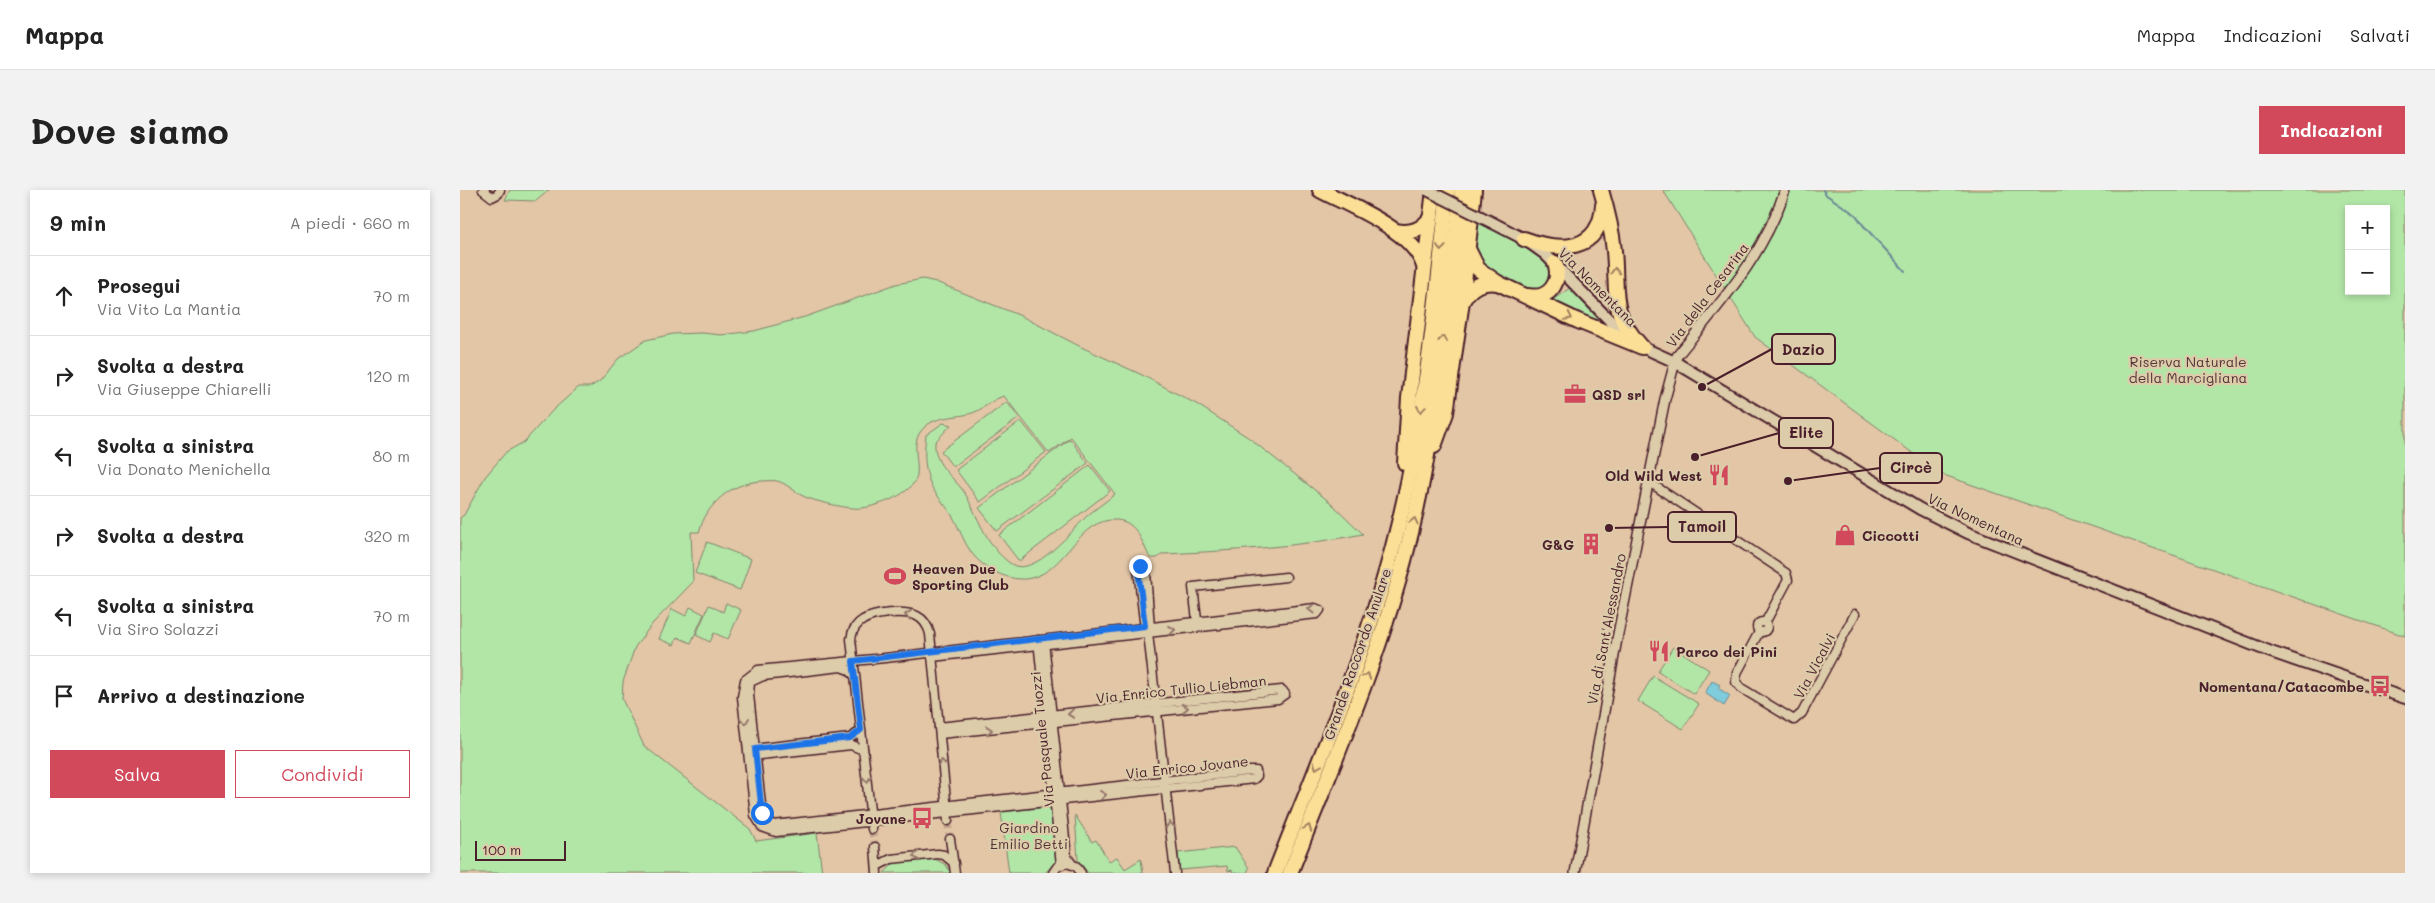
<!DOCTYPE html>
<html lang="it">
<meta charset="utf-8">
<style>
:root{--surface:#fff;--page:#f2f2f2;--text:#222;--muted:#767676;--line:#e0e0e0;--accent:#d1495b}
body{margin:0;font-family:Mali,sans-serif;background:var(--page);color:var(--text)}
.controls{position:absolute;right:15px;top:15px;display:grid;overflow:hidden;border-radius:0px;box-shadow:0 2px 8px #0003}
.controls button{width:45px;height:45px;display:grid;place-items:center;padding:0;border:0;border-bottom:1px solid var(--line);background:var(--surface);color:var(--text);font:25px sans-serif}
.scale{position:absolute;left:15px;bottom:12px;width:91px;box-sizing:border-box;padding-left:5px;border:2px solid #4a1f2b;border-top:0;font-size:14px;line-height:18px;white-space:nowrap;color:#4a1f2b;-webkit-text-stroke:4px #dca;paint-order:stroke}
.stop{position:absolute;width:15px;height:15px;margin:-11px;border:4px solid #1a73e8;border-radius:50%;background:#fff}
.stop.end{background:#1a73e8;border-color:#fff;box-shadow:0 1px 5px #0008}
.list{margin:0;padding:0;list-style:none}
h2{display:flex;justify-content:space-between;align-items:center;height:65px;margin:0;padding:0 20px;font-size:21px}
h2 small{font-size:16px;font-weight:400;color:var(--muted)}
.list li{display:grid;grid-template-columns:32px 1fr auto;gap:15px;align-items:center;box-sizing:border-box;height:80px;padding:0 20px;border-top:1px solid var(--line)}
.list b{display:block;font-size:19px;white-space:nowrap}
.list p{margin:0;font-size:16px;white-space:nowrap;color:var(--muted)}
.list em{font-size:16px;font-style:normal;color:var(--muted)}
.actions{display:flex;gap:10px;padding:15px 20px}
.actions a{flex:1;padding:11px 0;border:1px solid var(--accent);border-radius:0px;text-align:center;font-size:18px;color:var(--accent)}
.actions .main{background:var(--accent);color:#fff}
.icon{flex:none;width:28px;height:28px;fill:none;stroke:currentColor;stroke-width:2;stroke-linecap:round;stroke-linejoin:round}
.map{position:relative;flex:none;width:1945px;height:683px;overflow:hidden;border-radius:0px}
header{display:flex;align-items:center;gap:30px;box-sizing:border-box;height:70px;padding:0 25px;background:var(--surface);border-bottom:1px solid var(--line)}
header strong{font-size:24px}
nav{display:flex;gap:28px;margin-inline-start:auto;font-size:18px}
.intro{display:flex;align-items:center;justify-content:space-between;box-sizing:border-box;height:120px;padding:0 30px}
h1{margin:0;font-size:35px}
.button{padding:12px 22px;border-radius:0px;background:var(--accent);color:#fff;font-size:18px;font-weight:700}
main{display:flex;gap:30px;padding:0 30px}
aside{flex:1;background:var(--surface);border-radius:0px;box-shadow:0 2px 8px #0003}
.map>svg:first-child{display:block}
.green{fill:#b2e6a7;stroke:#7e8269;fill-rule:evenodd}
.water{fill:#7eccdc;stroke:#698795}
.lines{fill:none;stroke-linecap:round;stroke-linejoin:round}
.stream{stroke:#698795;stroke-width:2}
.minor-tunnel{stroke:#c4a58d;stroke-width:8;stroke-dasharray:8 4;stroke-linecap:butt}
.minor-casing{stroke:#4a1f2b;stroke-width:11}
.tertiary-casing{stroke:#4a1f2b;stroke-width:12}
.secondary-casing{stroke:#4a1f2b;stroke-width:14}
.motorway-casing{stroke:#4a1f2b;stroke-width:18}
.minor{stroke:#dca;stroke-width:8}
.tertiary{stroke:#dca;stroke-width:9}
.secondary{stroke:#dca;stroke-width:10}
.motorway{stroke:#fbdf96;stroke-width:14}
.secondary-bridge-casing{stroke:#4a1f2b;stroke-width:14;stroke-linecap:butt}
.secondary-bridge{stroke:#dca;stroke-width:10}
.oneway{stroke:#a27f60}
.oneway2{stroke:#94766a}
.route{stroke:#1a73e8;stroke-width:6}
.labels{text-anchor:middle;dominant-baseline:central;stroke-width:4.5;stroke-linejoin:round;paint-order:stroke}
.street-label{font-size:14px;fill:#4a1f2b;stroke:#dca}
.park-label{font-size:14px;fill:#543337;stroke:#dca}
.poi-label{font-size:14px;font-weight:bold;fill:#4a1f2b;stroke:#dca;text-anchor:start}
.leader{fill:none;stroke:#4a1f2b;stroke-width:2}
.callout-dot{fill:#4a1f2b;stroke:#dca;stroke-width:2}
.callout{fill:#dca;stroke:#4a1f2b;stroke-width:2}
.callout-label{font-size:15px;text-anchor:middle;font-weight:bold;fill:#4a1f2b}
</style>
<header>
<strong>Mappa</strong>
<nav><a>Mappa</a><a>Indicazioni</a><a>Salvati</a></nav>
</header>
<div class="intro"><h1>Dove siamo</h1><a class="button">Indicazioni</a></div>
<main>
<aside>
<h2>9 min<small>A piedi · 660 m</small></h2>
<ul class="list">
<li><svg class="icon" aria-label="ahead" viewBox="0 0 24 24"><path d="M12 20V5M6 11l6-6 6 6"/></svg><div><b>Prosegui</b><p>Via Vito La Mantia</p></div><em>70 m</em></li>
<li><svg class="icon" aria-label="right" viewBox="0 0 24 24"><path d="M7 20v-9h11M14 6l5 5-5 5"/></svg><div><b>Svolta a destra</b><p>Via Giuseppe Chiarelli</p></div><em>120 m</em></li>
<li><svg class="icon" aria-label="left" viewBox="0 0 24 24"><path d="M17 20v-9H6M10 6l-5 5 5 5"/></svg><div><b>Svolta a sinistra</b><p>Via Donato Menichella</p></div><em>80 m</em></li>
<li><svg class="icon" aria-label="right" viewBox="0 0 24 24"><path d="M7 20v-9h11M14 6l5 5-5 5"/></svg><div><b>Svolta a destra</b></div><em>320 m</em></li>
<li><svg class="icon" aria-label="left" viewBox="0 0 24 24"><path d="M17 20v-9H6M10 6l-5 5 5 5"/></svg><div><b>Svolta a sinistra</b><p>Via Siro Solazzi</p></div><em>70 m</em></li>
<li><svg class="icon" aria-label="arrive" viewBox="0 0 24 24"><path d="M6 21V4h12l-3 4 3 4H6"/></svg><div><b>Arrivo a destinazione</b></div></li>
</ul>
<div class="actions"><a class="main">Salva</a><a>Condividi</a></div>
</aside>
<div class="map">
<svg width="1945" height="683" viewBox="0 0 1945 683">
<rect width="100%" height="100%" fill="#e2c6a6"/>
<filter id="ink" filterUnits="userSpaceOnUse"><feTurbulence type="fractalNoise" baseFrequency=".02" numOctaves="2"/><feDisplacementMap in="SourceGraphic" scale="10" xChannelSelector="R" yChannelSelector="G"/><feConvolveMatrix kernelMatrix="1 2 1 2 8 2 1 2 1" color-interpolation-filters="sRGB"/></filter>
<g filter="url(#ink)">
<g class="green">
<path d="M50,0H89L76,11L45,10Z"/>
<path d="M1203,0H1945V446L1481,284L1295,147ZM1889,19H1926V101H1889Z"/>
<path d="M1017,29C1043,43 1070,58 1092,79L1091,95L1073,102L1062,99L1030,83L1014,63Z"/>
<path d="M463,89L476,92L561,126L621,157L680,184L738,215L789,248L871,313L903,344C837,357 770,361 703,364L697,368H690C682,353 678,332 657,330C618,327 607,380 571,388C551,393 523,379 511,362C503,351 499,337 492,325C485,314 473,303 469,290C464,276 464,259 466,245L483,233L491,235L475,252C473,277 497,288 507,307C519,330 528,358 551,374C574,389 613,339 627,326C636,318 646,312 655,304L611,247L589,263L544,206C533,209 527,216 517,221C499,230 472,222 459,244C452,255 459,273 457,285C454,304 418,316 402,318C391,320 353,311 343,306C335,302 326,293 317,291C312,290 306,291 301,291C271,293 247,313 239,342H231L233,392L192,434L175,457L163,492L162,509L184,556L290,639L296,651L357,643L362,683H0V328L4,325L25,287L46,262L64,252L94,219L119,197H130L140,191L158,169L186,150L213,144L242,143L261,145L294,141L348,126L436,94Z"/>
<path d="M1110,98L1145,137L1088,113Z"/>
<path d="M547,212L559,228L493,277L481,261Z"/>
<path d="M561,231L586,262L520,312L496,280Z"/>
<path d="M610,249L628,273L537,341L519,318Z"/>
<path d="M630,275L650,301L559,371L539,345Z"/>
<path d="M247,352L291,369L280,400L235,383Z"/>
<path d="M266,413L281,420L268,449L254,443L250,452L236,445L249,415L263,422Z"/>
<path d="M230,417L244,424L231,453L217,447L214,455L199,449L212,419L226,426Z"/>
<path d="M1213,457L1249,480L1234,504L1198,481Z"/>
<path d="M1193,486L1239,514L1223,539L1178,511Z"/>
<path d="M590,617L596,671L585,683H549L541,622Z"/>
<path d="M615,625L632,652L636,650L649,671L657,667L665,679L681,669L683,683H628L618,670Z"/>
<path d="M775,657L789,678L787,683H773L772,680L768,681L767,676L720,680L718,663Z"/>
<path d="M475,669L486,675L491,683H424L434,673Z"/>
</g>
<path class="water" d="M1252,491L1260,495L1258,498L1270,506L1264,516L1245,503Z"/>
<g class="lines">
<path class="stream" d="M1363,0L1365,4L1396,25L1403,35L1445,81"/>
<g class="minor-tunnel">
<path d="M488,631L490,649"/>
<path d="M412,639L415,657"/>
</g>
<g class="minor-casing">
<g id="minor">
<path d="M23,0L32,7L38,4L40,0"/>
<path d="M1189,292L1326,383L1328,390L1305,433"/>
<path d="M737,430L733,397L826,387"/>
<circle cx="1302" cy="437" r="5"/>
<path d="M690,438L686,382L682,375L678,379L684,431L688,443L715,683"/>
<path d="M1299,442L1277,483L1276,492L1281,498L1334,530L1342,523L1395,424"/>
<path d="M578,450L601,675"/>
<path d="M584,452L607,667L612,674"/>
<path d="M395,486L389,480L381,477L303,486L290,492L289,505L302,623L303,628L313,635L360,630L790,581H796L797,586L794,589L316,642L302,637L295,625L282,507L285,490L298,480L425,468L855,418L860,420L857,424L472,467"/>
<path d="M479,537L812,501L822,500L825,504L818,509L480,544"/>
<path d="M292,559L390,548L401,541"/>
<path d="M291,566L391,555L403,560"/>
<path d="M412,639L391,449C392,441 396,434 403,430C414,423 445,420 457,426C465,430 468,436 470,444L488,631"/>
<path d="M490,649L495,683"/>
<path d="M415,657L417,683"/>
<path d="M417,676L431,669L478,664L484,665L494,673"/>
<path d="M593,683L597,677L606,673L616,676L621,683"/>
</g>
</g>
<g class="tertiary-casing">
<path id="tertiary" d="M1115,683L1157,449L1205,209L1215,172L1217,166C1260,113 1304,66 1325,0"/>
</g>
<g class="secondary-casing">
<path id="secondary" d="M1033,33L1064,49L1085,64L1160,141L1182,157L1215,172L1460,319L1508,343L1811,462L1945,508"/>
</g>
<g class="motorway-casing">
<g id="motorway">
<path d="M860,0C892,17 953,40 964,76"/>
<path d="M1141,0C1147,20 1152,40 1154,61C1158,102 1149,121 1180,155"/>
<path d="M936,41C951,44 962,40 971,27"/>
<path d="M1064,49C1099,62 1140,63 1143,15"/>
<path d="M1008,59L1018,79L1038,93L1118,131L1182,157"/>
<path d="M1069,106C1089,110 1102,92 1095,73"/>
<path d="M1003,110C1011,96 1022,91 1038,93"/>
<path d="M974,256L986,223L1002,111L1014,0"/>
<path d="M945,273L949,208L974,0"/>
<path d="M815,683C859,570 908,459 937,341C965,229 976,114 988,0"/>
<path d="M830,683C872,576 920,468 948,355C977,239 988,119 1002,0"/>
</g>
</g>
<use href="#minor" class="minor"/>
<use href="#tertiary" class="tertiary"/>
<use href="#secondary" class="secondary"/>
<use href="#motorway" class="motorway"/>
<g class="secondary-bridge-casing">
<path id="secondary-bridge" d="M967,0L1033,33"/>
</g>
<use href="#secondary-bridge" class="secondary-bridge"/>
</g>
<defs><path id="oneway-chevron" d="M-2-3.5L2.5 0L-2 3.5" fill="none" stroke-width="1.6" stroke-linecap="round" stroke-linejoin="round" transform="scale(1.25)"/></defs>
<g class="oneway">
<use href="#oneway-chevron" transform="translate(981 58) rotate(97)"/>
<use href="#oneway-chevron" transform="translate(1155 81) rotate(-92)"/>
<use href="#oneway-chevron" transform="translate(1109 127) rotate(27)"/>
<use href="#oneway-chevron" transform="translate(983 149) rotate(-83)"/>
<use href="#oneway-chevron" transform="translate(961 219) rotate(98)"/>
<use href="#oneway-chevron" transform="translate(954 331) rotate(-77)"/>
<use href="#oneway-chevron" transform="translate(907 486) rotate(-69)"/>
<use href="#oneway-chevron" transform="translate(857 576) rotate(111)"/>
<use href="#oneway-chevron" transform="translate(848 638) rotate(-69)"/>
</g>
<g class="oneway2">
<use href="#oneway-chevron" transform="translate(851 419) rotate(179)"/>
<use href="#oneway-chevron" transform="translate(448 425) rotate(-174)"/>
<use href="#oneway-chevron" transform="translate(712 440) rotate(-6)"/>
<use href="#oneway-chevron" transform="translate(725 518) rotate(-5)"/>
<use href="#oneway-chevron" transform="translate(611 524) rotate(174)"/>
<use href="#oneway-chevron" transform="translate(285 531) rotate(83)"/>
<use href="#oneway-chevron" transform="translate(529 540) rotate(-5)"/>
<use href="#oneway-chevron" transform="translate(482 573) rotate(-95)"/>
<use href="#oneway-chevron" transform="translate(407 589) rotate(83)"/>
<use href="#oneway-chevron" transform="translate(643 605) rotate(-6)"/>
<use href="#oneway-chevron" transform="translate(710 635) rotate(-96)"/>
<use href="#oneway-chevron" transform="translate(456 666) rotate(174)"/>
</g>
</g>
<g class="lines" filter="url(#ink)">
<path class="route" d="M302,623L295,559L390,548L401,540L393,471L685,436L678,379L680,376"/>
</g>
<defs>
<g id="office-bare" transform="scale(1.725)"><path d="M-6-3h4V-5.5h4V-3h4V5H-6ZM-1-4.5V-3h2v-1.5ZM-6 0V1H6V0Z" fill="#d1495b" stroke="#dca" stroke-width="2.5" paint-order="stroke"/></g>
<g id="restaurant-bare" transform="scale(1.725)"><path d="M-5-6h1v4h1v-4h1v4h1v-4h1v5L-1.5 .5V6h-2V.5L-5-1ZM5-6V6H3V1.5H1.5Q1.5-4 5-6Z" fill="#d1495b" stroke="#dca" stroke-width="2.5" paint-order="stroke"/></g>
<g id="shop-bare" transform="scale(1.725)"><path d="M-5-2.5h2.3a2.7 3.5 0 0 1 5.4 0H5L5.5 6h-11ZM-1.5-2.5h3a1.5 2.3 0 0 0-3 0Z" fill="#d1495b" stroke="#dca" stroke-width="2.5" paint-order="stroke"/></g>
<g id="building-bare" transform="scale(1.725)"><path d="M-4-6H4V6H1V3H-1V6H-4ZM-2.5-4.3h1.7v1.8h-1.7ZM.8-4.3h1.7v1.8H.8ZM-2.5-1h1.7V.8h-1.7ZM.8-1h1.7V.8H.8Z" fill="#d1495b" stroke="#dca" stroke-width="2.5" paint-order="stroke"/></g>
<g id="stadium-bare" transform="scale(1.725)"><path d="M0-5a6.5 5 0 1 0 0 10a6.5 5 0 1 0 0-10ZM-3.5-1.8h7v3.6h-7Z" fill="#d1495b" stroke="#dca" stroke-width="2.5" paint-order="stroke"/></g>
<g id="bus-bare" transform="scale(1.725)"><path d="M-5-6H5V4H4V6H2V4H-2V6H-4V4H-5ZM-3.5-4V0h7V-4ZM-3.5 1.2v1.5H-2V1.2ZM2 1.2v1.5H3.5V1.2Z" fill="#d1495b" stroke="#dca" stroke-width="2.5" paint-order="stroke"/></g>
</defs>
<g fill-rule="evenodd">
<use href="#office-bare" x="1115" y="204"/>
<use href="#restaurant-bare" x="1259" y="285"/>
<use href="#shop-bare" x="1385" y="345"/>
<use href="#building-bare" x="1131" y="354"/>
<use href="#stadium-bare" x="435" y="386"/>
<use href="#restaurant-bare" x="1199" y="461"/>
<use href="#bus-bare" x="1920" y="496"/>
<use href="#bus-bare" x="462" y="628"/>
</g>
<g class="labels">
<g class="street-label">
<text transform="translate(1138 97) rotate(45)">Via Nomentana</text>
<text transform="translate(1247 105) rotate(-53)">Via della Cesarina</text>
<text transform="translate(1516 329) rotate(25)">Via Nomentana</text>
<text transform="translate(1146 439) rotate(-79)">Via di Sant'Alessandro</text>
<text transform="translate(897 464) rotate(-71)">Grande Raccordo Anulare</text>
<text transform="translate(1354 476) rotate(-62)">Via Vicalvi</text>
<text transform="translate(721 499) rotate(-6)">Via Enrico Tullio Liebman</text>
<text transform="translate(582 549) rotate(-96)">Via Pasquale Tuozzi</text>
<text transform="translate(727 577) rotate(-6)">Via Enrico Jovane</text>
</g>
<g class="park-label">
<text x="1728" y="171">Riserva Naturale<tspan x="1728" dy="16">della Marcigliana</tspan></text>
<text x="569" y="637">Giardino<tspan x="569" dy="16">Emilio Betti</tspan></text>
</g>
<g class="poi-label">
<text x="1132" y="204">QSD srl</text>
<text x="1242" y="285" text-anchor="end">Old Wild West</text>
<text x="1402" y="345">Ciccotti</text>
<text x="1114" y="354" text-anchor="end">G&amp;G</text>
<text x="452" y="378">Heaven Due<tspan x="452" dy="16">Sporting Club</tspan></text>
<text x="1216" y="461">Parco dei Pini</text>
<text x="1904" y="496" text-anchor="end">Nomentana/Catacombe</text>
<text x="446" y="628" text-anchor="end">Jovane</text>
</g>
</g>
<path class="leader" d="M1242 197L1312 159M1235 267L1319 243M1328 291L1420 278M1149 338L1208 337"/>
<g class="callout-dot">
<circle cx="1242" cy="197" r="5"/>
<circle cx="1235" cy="267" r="5"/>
<circle cx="1328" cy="291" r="5"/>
<circle cx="1149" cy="338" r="5"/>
</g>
<g class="callout">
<rect x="1312" y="144" width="63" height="30" rx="5"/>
<rect x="1319" y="228" width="54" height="30" rx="5"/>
<rect x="1420" y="263" width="62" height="30" rx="5"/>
<rect x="1208" y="322" width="68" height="30" rx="5"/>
</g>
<g class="callout-label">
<text x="1343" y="165">Dazio</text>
<text x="1346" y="248">Elite</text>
<text x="1451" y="283">Circè</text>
<text x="1242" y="342">Tamoil</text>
</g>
</svg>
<div class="controls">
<button>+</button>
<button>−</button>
</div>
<div class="scale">100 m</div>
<div class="stop" style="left:302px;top:623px"></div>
<div class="stop end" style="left:680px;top:376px"></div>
</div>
</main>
